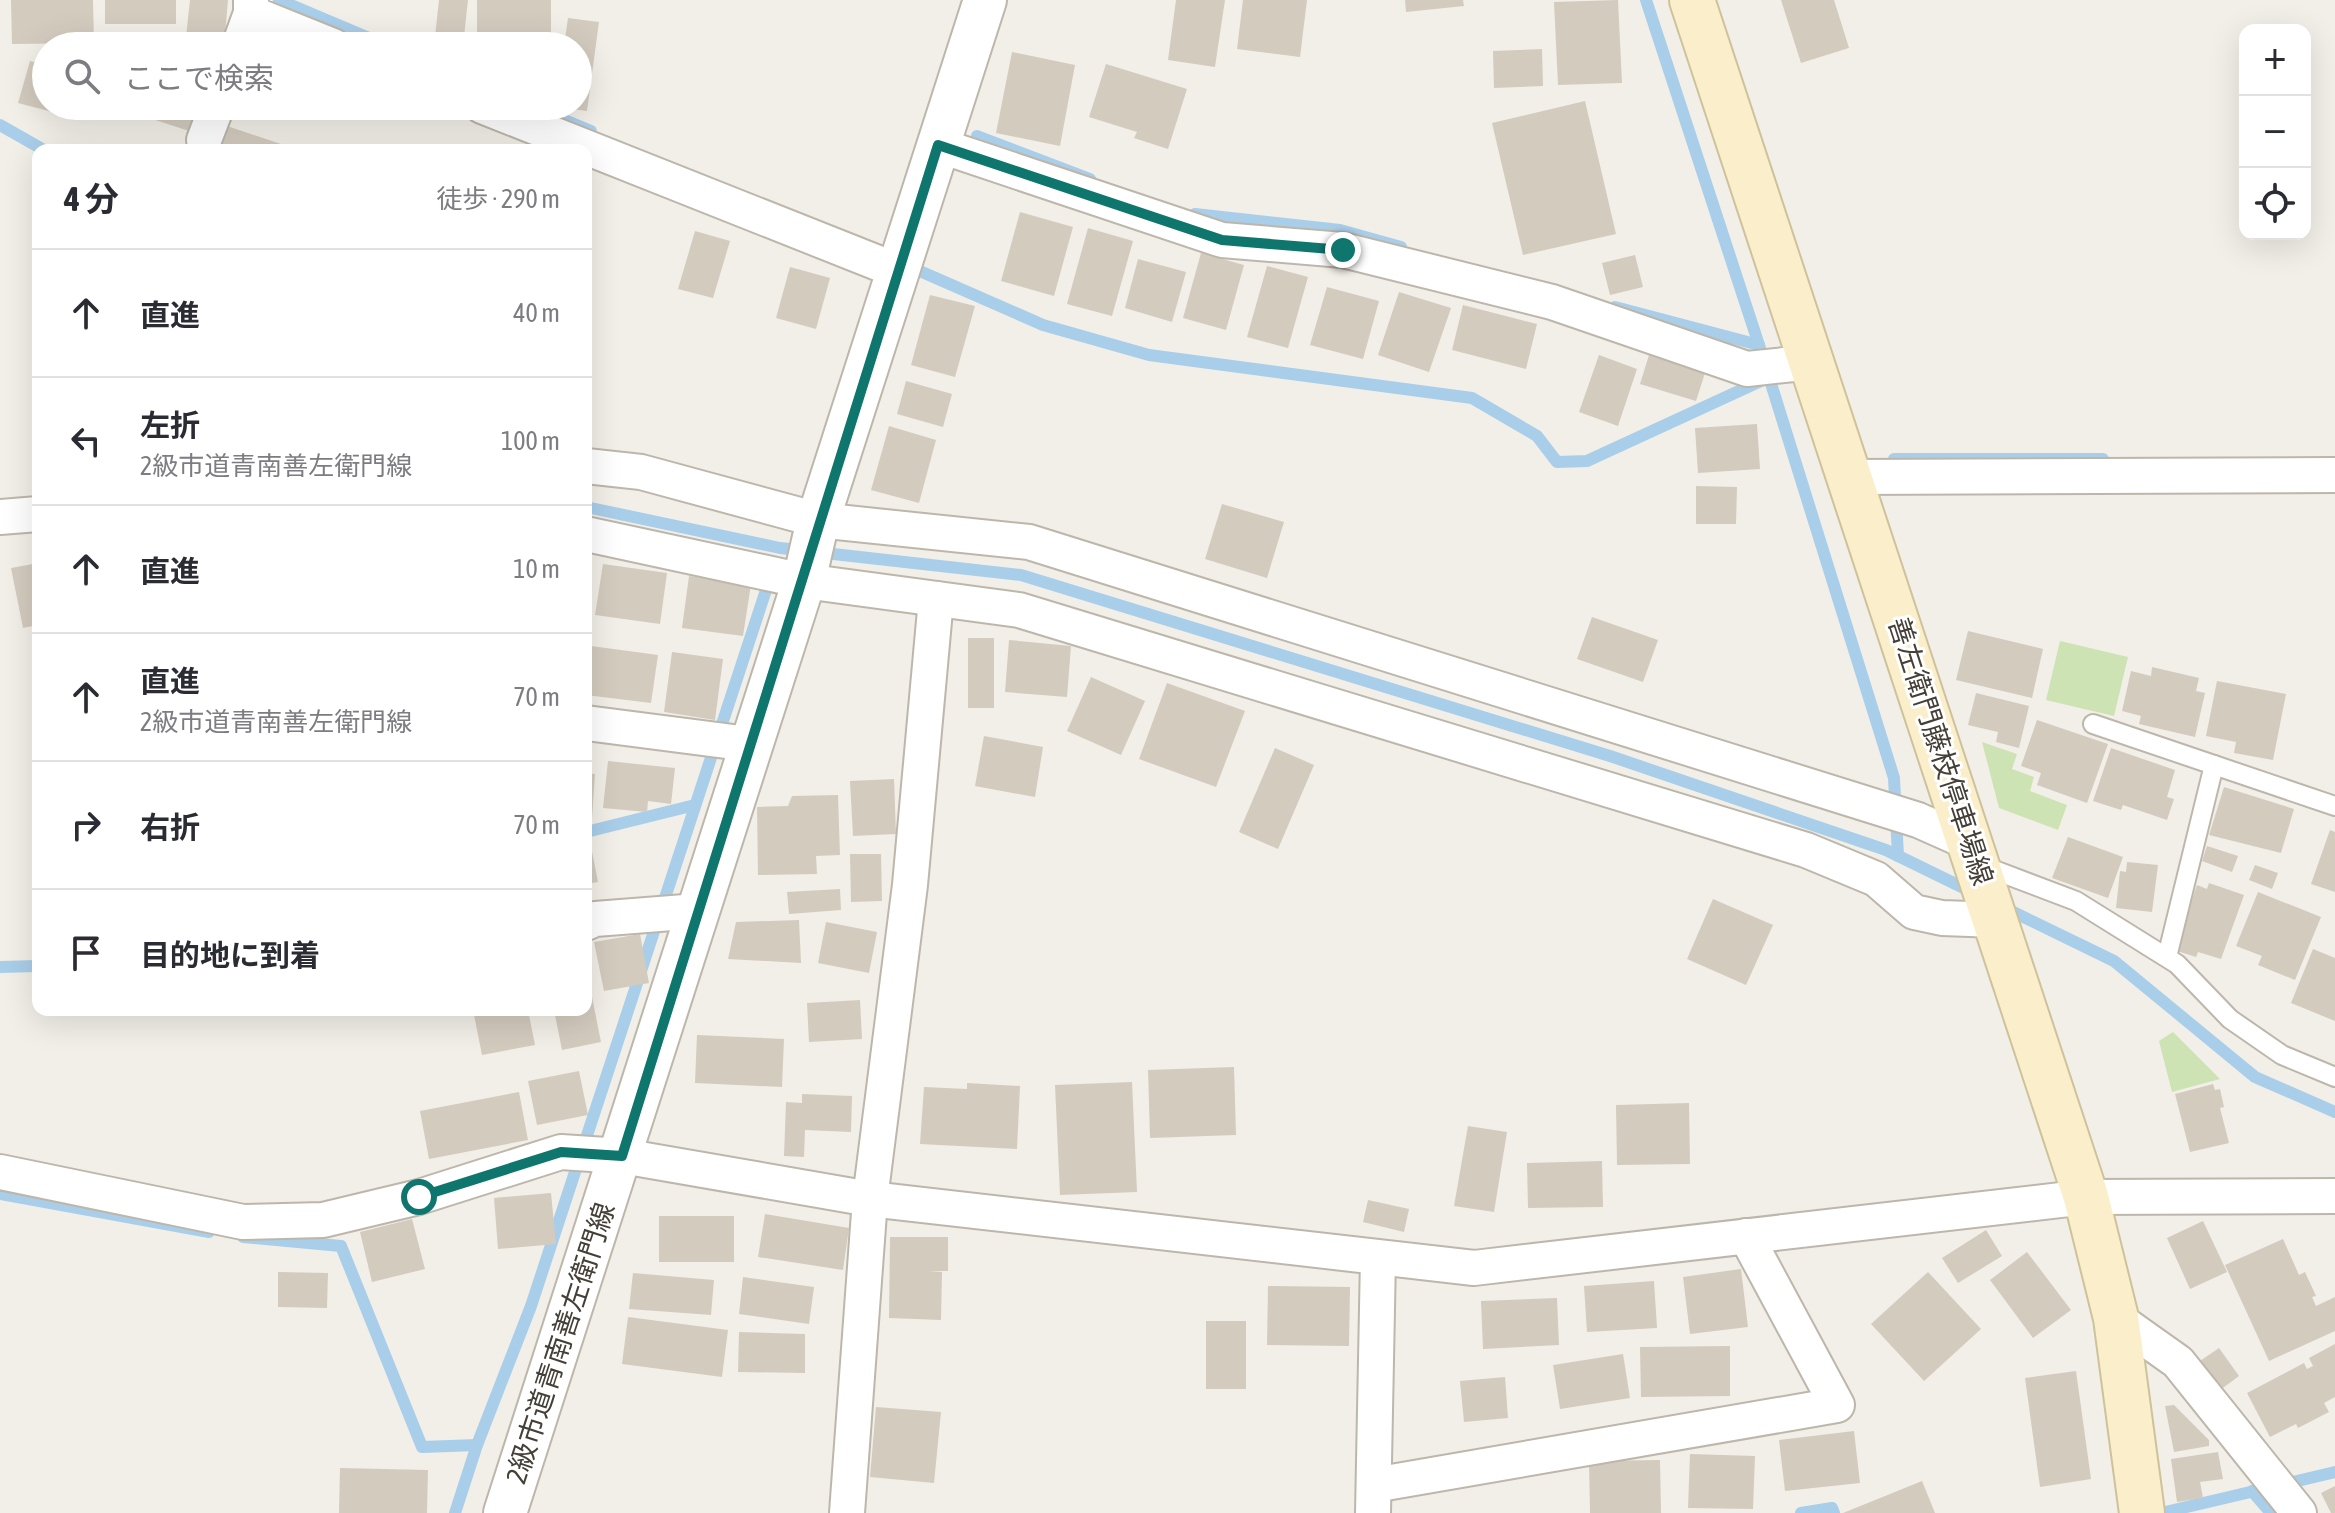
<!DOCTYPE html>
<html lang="ja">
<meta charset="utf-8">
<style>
:root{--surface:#fff;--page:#f7f7f7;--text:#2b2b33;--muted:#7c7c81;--line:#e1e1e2}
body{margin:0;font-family:"Asap Condensed","Noto Sans JP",sans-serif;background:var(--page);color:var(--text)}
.controls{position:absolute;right:24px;top:24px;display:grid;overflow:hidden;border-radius:16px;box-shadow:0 8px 32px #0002}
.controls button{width:72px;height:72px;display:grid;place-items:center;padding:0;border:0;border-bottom:2px solid var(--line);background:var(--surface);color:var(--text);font:40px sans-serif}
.stop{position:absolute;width:24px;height:24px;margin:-18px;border:6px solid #0f766e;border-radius:50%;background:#fff}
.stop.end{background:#0f766e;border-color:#fff;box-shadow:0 2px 8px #0008}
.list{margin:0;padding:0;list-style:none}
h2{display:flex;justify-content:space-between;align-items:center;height:104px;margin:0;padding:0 32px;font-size:34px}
h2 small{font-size:26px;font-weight:400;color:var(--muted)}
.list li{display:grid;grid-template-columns:52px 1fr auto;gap:24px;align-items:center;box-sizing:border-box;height:128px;padding:0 32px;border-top:2px solid var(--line)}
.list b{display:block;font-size:30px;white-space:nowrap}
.list p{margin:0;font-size:26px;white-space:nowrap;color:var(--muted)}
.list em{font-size:26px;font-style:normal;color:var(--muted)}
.icon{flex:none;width:44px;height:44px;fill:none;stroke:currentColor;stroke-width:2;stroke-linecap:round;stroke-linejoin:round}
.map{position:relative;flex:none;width:2335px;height:1513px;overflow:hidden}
.search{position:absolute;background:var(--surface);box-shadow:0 8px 32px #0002;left:32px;top:32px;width:560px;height:88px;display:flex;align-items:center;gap:20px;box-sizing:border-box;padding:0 28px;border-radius:44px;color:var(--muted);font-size:30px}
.panel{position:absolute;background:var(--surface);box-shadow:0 8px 32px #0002;left:32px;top:144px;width:560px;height:872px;border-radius:16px}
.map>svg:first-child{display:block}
.green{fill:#cde3b4}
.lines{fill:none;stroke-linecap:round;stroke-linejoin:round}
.stream{stroke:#a9ceea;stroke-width:12}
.building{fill:#d3cbbe}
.service-casing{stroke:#bdb7ab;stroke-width:22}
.minor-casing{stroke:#bdb7ab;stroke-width:38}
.tertiary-casing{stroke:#bdb7ab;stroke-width:46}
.secondary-casing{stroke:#cec29b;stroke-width:48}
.service{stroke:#fff;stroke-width:18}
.minor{stroke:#fff;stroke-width:34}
.tertiary{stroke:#fff;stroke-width:42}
.secondary{stroke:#faefca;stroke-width:44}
.route{stroke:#0f766e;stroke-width:10}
.labels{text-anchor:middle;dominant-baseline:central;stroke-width:6;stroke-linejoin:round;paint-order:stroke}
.street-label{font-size:28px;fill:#454037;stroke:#fff}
</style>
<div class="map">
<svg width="2335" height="1513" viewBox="0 0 2335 1513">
<rect width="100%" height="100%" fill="#f2efe8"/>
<g class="green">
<path d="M2060,641L2128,657L2114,716L2046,700Z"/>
<path d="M1982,742L2017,754L2012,769L2034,777L2030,791L2067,805L2058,830L1999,808Z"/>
<path d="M2173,1032L2220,1079L2172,1092L2159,1041Z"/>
</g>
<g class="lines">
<g class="stream">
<path d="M279,0L388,46"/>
<path d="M1646,0L1759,345"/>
<path d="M531,106L591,131"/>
<path d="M0,125L44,150"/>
<path d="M977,136L1090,179"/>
<path d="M1195,214L1340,230L1401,247"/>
<path d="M906,265L1043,325L1149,355L1472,398L1537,436L1557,462L1587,461L1763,380"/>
<path d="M1615,307L1759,345L1894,778L1898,856"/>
<path d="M1894,459H2103"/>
<path d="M586,507L780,548L1021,575L1610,756L1886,850L1972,892"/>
<path d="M586,832L695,805"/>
<path d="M2003,907L2114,961L2255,1077L2335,1112"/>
<path d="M0,967L38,966"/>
<path d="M0,1194L209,1232"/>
<path d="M243,1237L341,1246L422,1447L477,1445"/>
<path d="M2252,1491L2271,1513"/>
<path d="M455,1513L477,1445L531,1306L770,578"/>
<path d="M1801,1513L1832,1508L1834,1513"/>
<path d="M2161,1513L2335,1472"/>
</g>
</g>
<g class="building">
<path d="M11,0H93L94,43L12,44Z"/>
<rect x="105" y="0" width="71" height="24"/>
<path d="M190,0H228L224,46H185Z"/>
<path d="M439,0H468L463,46H434Z"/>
<rect x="477" y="0" width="74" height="46"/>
<path d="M1176,0H1225L1215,67L1168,60Z"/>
<path d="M1243,0H1307L1300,57L1237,49Z"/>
<path d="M1405,0H1463L1464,6L1406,12Z"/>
<path d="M1618,0L1622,83L1558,85L1554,2Z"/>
<path d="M1781,0H1834L1849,48L1801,63Z"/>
<path d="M568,18L599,22L587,111L565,108L578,106V46H564Z"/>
<path d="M1542,49L1543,86L1494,88L1493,51Z"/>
<path d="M1012,52L1075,65L1060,146L996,133Z"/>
<path d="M30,61L46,65V106H63L60,114L18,103Z"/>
<path d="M1106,64L1187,89L1168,149L1134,138L1137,132L1089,117Z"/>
<path d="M1585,101L1616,234L1523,255L1492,123Z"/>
<path d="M140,106H201L192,132L137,114Z"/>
<path d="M221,124L281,144L279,150H213Z"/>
<path d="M1020,212L1073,227L1054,296L1001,281Z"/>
<path d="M1088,228L1133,241L1112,316L1067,304Z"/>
<path d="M695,231L730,241L713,298L678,289Z"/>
<path d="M1201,253L1244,265L1226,330L1183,318Z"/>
<path d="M1635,255L1643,287L1610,295L1602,263Z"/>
<path d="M1138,259L1186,272L1172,322L1125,308Z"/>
<path d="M1267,266L1308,277L1288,348L1247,337Z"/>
<path d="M790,267L830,278L816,329L776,318Z"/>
<path d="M1327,287L1379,301L1363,359L1310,345Z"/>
<path d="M1399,292L1451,308L1429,372L1378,355Z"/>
<path d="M930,295L975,306L955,377L911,365Z"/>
<path d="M1463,305L1537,324L1526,369L1452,350Z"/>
<path d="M1599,355L1637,369L1618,426L1579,412Z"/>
<path d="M1649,355L1705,373L1696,401L1640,384Z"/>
<path d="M906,381L952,394L943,427L897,414Z"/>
<path d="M1757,424L1760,469L1698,473L1695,428Z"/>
<path d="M889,426L936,440L919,503L871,490Z"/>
<path d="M1696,486L1737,487L1736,524H1696Z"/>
<path d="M1222,504L1284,522L1267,578L1205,559Z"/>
<path d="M38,563V625L23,628L11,568Z"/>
<path d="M603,564L667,573L660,624L595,615Z"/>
<path d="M689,576L751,584L743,636L682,628Z"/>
<path d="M1592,617L1658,640L1643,682L1577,659Z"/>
<path d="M1968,631L2043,649L2032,698L1956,680Z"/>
<rect x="968" y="638" width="26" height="70"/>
<path d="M1009,640L1071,646L1067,697L1005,692Z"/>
<path d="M591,646L658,655L651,703L586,695Z"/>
<path d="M672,652L723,659L715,720L664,712Z"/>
<path d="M2152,667L2199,678L2196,691L2205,693L2195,737L2139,724L2141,716L2122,711L2131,671L2151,676Z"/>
<path d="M1091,677L1145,701L1121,755L1067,731Z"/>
<path d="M2217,681L2286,694L2273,760L2234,753L2236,742L2206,736Z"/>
<path d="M1167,683L1245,711L1216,787L1139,759Z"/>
<path d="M1976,693L2029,706L2019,748L1996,742L1998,732L1968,725Z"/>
<path d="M2037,720L2108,744L2087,803L2037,785L2041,773L2021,766Z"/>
<path d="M984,736L1043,747L1035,797L975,786Z"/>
<path d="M1275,748L1314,765L1278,849L1239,832Z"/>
<path d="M2111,748L2175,770L2167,797L2174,799L2167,820L2123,805L2121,810L2093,801Z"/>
<path d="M608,761L675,768L671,804L648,801L647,812L603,808Z"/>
<path d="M586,773L595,774L592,819H586Z"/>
<path d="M894,779L896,834L853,836L850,781Z"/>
<path d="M2224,787L2294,809L2281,853L2209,835Z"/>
<path d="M838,795L840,855L816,856L817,874L758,875L757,807L788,806L792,796Z"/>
<path d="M2330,830L2335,832V892L2311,884Z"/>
<path d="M2068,837L2123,857L2108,898L2052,878Z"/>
<path d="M590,841L598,882L586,884V842Z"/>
<path d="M2207,846L2238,856L2232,872L2202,861Z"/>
<path d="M850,854H881L882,901L851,902Z"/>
<path d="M2127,862L2158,865L2152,912L2116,908L2120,871L2126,872Z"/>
<path d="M2255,865L2278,873L2272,889L2249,880Z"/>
<path d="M2209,883L2244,895L2221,959L2198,952L2196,957L2174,950L2197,885L2207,889Z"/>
<path d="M840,889L841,910L789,914L787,892Z"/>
<path d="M2258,892L2321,917L2295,980L2258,965L2262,956L2236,946Z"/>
<path d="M1713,899L1773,925L1746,985L1687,959Z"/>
<path d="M799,920L801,963L728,959L736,922Z"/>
<path d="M826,922L877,932L869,973L818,963Z"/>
<path d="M640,934L649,983L604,991L594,942Z"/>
<path d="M2313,949L2335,958V1021L2291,1003Z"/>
<path d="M589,982L601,1042L562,1050L554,1010H586V983Z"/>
<path d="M860,1000L862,1039L809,1042L807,1003Z"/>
<path d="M473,1010H528L535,1045L482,1055Z"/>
<path d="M697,1035L784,1039L782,1087L695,1083Z"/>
<path d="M1234,1067L1236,1135L1150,1138L1148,1070Z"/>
<path d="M579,1071L588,1115L537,1125L528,1081Z"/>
<path d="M1132,1082L1137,1192L1060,1195L1055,1085Z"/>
<path d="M967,1083L1020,1086L1017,1149L920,1144L924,1087L967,1089Z"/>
<path d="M2213,1084L2215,1090L2220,1089L2224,1107L2220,1108L2229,1143L2190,1152L2175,1094Z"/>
<path d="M519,1092L528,1140L429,1159L420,1111Z"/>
<path d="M802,1094L852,1096L851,1132L805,1130L804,1157L784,1156L786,1102L802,1103Z"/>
<path d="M1689,1103L1690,1164L1617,1165L1616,1105Z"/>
<path d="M1468,1126L1507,1132L1494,1212L1454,1206Z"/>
<path d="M1602,1161L1603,1207L1528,1208L1527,1163Z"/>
<path d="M551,1193L556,1244L498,1249L494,1198Z"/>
<path d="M1368,1200L1409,1209L1404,1232L1363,1222Z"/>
<path d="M765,1214L849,1228L843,1270L758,1257Z"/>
<rect x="659" y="1216" width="75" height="46"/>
<path d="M412,1219L425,1269L372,1282L360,1232Z"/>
<path d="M2203,1221L2227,1272L2190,1289L2167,1238Z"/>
<path d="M1986,1230L2002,1256L1958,1283L1942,1258Z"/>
<path d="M890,1237H948V1271H929L942,1272L941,1320L889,1318Z"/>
<path d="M2283,1239L2299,1275L2305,1272L2316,1296L2312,1297L2316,1306L2335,1297V1331L2269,1361L2225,1265Z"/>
<path d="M2027,1252L2071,1310L2033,1338L1990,1280Z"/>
<path d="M1741,1269L1748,1327L1690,1334L1683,1277Z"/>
<path d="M278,1272L328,1273L327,1308L278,1307Z"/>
<path d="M1928,1272L1981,1329L1924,1381L1871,1324Z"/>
<path d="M633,1273L714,1280L711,1315L629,1309Z"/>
<path d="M743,1277L814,1287L809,1324L739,1314Z"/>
<path d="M1654,1281L1657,1328L1587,1332L1584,1286Z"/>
<path d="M1268,1286L1350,1287L1349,1346L1267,1345Z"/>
<path d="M1557,1298L1559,1345L1483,1349L1481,1301Z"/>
<path d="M628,1317L728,1330L722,1377L622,1364Z"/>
<rect x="1206" y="1321" width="40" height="68"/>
<path d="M739,1332L805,1334V1373L738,1372Z"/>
<path d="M2335,1344V1397L2324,1403L2329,1412L2298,1428L2296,1424L2270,1437L2247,1393L2304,1363L2307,1369L2313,1366L2309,1358Z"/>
<path d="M1730,1346V1396L1641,1397L1640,1347Z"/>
<path d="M2219,1348L2239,1376L2220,1390L2200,1361Z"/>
<path d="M1623,1354L1630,1398L1560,1409L1553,1365Z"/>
<path d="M2076,1371L2091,1479L2040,1487L2025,1378Z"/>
<path d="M1505,1377L1508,1418L1464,1422L1460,1381Z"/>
<path d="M2174,1405L2209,1440V1446L2174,1452L2165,1406Z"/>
<path d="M876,1407L941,1412L934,1483L870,1477Z"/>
<path d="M1854,1431L1860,1483L1785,1491L1779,1440Z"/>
<path d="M2218,1452L2223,1479L2200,1482L2203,1498L2177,1502L2171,1459Z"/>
<path d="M1690,1454L1755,1456L1753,1509L1688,1508Z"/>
<path d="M1660,1460L1661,1513H1590L1589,1461Z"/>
<path d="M340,1468L428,1470L427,1513H339Z"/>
<path d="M1922,1481L1935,1513H1843Z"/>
<path d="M2335,1486V1513H2331L2321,1493Z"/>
</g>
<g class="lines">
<g class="service-casing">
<g id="service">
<path d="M2093,724L2214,765"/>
<path d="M1981,865L2076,901L2177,964L2230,1019L2282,1055L2335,1077"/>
<path d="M2167,957L2214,765L2335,806"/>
</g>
</g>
<g class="minor-casing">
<g id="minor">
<path d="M251,0V13L333,46"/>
<path d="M239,46L251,13"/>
<path d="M482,106L898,271"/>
<path d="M204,140L217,106"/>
<path d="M938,145L1222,240L1343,250L1552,302L1747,369L1813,362"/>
<path d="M586,466L641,472L818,520L1029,542L1918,820L1972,844"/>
<path d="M1851,477L2335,475"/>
<path d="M0,517L38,514"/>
<path d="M586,534L804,581L1019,610L1806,850L1876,879L1914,912L1942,918L1997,920"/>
<path d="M586,723L749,744"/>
<path d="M586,923L595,919L698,911"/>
<path d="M0,1172L243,1222L323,1220L419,1197L561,1152L622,1156L870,1199L1474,1268L2086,1197L2335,1196"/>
<path d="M2116,1318L2178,1362L2299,1513"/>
<path d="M1374,1485L1837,1405L1746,1236"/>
<path d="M847,1513L870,1199L910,885L936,599"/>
<path d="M1373,1513L1378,1258"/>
</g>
</g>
<g class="tertiary-casing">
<path id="tertiary" d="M505,1513L804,581L818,520L985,0"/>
</g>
<g class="secondary-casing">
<path id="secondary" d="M1692,0L2086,1197L2116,1318L2142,1513"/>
</g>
<use href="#service" class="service"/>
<use href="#minor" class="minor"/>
<use href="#tertiary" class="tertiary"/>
<use href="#secondary" class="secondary"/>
</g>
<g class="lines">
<path class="route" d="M419,1197L561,1152L622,1156L938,145L1222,240L1343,250"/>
</g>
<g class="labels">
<g class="street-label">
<text transform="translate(1941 751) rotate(72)">善左衛門藤枝停車場線</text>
<text transform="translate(560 1343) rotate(-72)">2級市道青南善左衛門線</text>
</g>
</g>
</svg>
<div class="controls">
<button>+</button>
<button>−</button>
<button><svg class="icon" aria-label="locate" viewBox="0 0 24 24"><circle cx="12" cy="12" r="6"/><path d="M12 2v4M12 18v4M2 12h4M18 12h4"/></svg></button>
</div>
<div class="stop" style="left:419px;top:1197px"></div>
<div class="stop end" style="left:1343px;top:250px"></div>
<div class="search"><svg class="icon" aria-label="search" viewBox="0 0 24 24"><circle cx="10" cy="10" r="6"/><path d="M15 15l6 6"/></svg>ここで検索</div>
<section class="panel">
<h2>4 分<small>徒歩 · 290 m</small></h2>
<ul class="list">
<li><svg class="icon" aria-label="ahead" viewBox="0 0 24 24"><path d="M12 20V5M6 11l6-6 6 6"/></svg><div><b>直進</b></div><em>40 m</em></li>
<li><svg class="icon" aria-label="left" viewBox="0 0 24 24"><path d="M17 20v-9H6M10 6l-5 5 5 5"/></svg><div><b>左折</b><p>2級市道青南善左衛門線</p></div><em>100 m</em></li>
<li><svg class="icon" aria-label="ahead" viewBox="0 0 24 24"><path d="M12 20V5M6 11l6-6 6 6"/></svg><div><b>直進</b></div><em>10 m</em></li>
<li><svg class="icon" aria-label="ahead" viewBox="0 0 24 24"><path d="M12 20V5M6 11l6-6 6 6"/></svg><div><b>直進</b><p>2級市道青南善左衛門線</p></div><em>70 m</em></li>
<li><svg class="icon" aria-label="right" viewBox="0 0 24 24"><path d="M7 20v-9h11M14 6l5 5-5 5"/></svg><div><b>右折</b></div><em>70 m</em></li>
<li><svg class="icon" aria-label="arrive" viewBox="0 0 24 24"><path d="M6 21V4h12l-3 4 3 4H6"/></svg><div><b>目的地に到着</b></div></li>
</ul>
</section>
</div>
